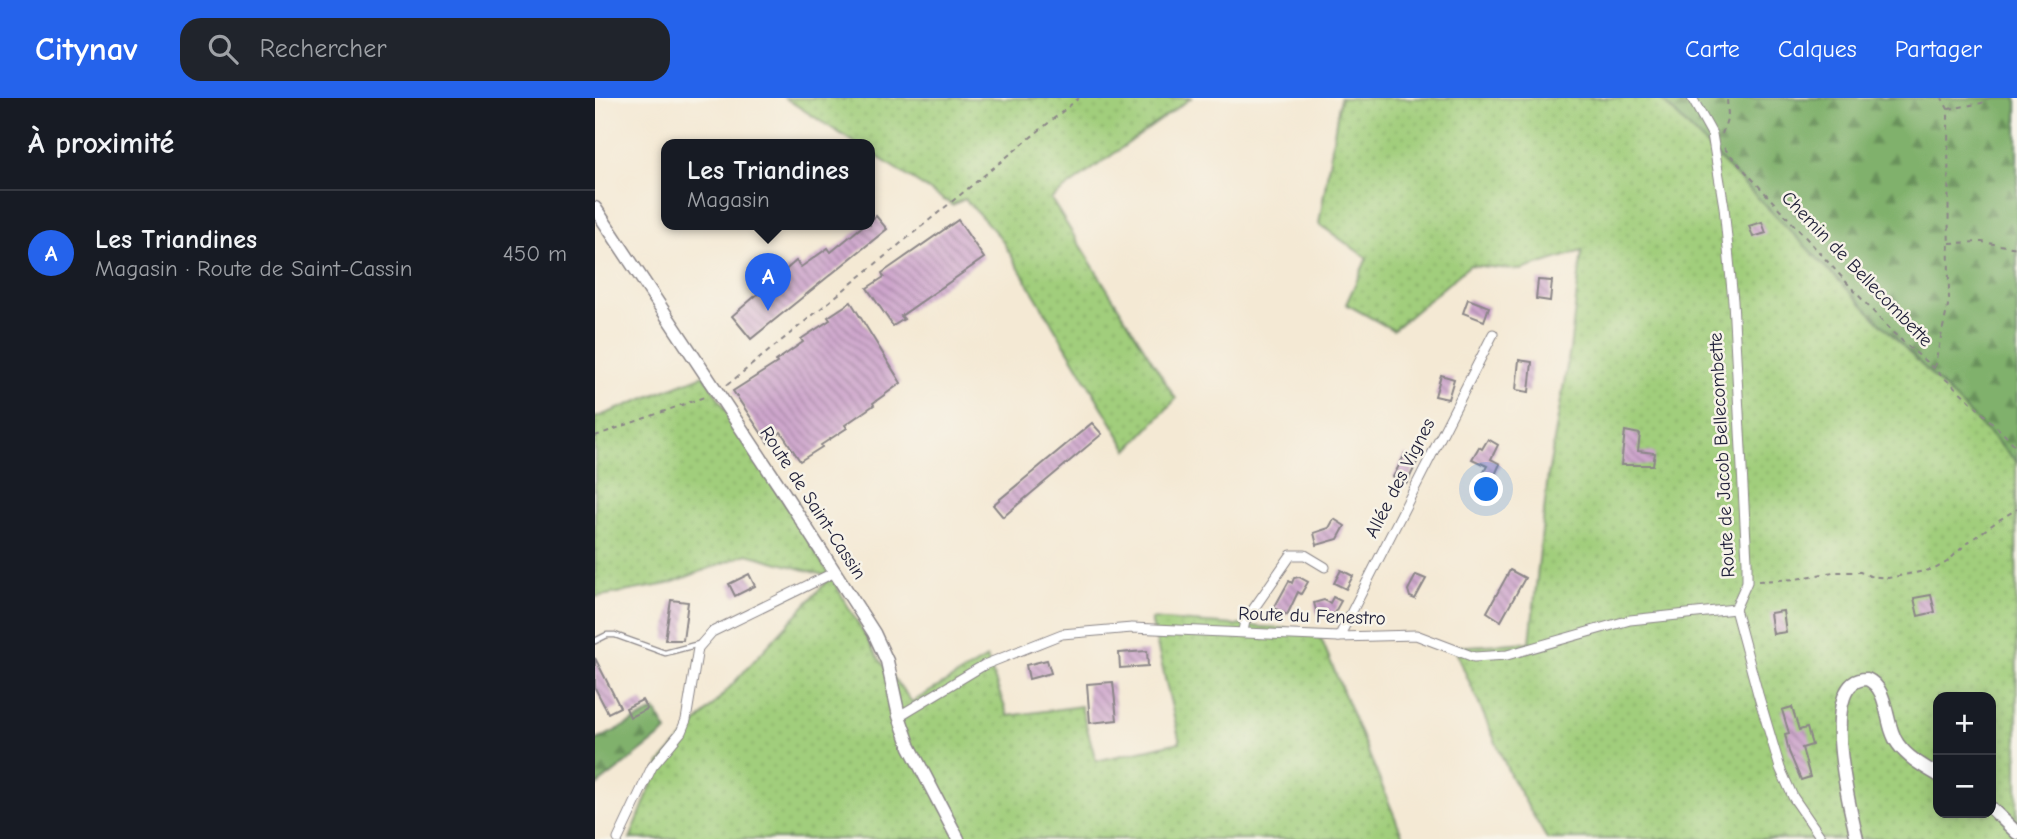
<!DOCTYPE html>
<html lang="fr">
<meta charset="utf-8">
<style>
:root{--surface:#171b24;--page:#20242c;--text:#f1f3f6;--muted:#9ea1a6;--line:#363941;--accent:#2563eb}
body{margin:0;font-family:"Comic Neue",sans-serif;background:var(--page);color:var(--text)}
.controls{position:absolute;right:21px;bottom:21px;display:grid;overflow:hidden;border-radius:14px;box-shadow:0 4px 18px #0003}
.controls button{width:63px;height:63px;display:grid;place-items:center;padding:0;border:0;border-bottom:2px solid var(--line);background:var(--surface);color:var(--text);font:35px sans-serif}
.you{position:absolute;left:892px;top:392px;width:24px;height:24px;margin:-18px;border:5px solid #fff;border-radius:50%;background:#1a73e8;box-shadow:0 0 0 10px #1a73e833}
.badge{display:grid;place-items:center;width:46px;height:46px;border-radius:50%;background:var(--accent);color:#fff;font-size:23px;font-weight:700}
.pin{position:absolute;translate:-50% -58px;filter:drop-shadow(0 2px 4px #0008)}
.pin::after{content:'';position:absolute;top:37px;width:24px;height:21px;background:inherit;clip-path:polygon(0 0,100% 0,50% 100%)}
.popup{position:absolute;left:66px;top:41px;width:214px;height:91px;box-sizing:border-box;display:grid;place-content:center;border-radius:14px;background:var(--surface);filter:drop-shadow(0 2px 5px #0005);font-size:23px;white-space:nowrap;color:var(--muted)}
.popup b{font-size:26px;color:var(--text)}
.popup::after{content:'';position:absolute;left:50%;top:100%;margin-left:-14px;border:14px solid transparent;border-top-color:var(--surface)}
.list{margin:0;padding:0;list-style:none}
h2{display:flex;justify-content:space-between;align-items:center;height:91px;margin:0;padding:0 28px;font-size:30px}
h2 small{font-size:23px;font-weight:400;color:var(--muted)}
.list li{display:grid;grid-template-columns:46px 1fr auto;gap:21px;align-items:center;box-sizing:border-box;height:126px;padding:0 28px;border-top:2px solid var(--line)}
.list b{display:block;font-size:26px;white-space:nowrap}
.list p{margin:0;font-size:23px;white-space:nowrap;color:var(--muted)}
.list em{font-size:23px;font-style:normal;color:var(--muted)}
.icon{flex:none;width:38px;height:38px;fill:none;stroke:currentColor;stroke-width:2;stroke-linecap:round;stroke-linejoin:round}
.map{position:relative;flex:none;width:1422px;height:741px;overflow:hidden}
header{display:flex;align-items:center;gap:42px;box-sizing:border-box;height:98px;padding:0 35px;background:var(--accent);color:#fff}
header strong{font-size:33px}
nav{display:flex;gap:38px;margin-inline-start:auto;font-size:24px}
.search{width:490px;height:63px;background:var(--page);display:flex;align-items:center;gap:18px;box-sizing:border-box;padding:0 24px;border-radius:21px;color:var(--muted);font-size:26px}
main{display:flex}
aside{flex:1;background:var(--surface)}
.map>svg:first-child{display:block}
.grass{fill:url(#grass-dots);stroke:#62785c;stroke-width:2;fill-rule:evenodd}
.forest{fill:url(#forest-firs);stroke:#516a54;stroke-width:2}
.building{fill:url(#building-back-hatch)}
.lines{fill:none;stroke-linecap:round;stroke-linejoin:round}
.lane-casing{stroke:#8b8688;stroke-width:7}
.street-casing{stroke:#8b8688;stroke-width:11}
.secondary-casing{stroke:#8b8688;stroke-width:15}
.path{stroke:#8b8688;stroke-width:2;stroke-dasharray:5 5;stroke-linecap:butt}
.lane{stroke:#fff;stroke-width:4.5}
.street{stroke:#fff;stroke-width:9}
.secondary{stroke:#fff;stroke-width:12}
.labels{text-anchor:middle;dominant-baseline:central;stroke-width:5;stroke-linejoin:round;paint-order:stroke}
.street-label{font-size:19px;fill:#22223b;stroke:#f7f3e8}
</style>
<header>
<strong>Citynav</strong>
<div class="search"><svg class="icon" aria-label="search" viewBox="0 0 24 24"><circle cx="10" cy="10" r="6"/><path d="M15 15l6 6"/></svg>Rechercher</div>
<nav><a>Carte</a><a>Calques</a><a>Partager</a></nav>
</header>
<main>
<aside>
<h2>À proximité<small></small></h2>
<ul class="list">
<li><span class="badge">A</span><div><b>Les Triandines</b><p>Magasin · Route de Saint-Cassin</p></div><em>450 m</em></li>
</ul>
</aside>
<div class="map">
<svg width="1422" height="741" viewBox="0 0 1422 741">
<defs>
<pattern id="grass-dots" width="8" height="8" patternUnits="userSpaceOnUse" patternTransform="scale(1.75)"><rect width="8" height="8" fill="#a1ce7c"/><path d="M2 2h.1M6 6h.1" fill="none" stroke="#8ab16c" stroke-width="1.8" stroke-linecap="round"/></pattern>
<pattern id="forest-firs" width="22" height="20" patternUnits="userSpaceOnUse" patternTransform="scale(1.75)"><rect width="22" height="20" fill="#80b16c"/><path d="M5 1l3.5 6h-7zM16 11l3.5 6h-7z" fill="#68905a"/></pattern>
<pattern id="building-back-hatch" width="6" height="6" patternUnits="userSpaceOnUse" patternTransform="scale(1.75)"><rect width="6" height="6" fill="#cea6cc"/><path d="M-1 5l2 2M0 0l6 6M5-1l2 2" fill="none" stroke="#a787a7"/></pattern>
</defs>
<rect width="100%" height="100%" fill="#f7f3e8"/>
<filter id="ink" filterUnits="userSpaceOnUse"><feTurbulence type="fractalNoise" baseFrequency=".0143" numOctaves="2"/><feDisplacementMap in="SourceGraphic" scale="14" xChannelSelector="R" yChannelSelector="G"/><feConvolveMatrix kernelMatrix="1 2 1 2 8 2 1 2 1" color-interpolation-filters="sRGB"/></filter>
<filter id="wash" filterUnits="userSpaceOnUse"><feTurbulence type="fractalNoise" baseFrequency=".00686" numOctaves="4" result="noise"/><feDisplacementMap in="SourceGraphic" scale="28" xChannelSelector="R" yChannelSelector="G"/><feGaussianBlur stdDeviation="1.57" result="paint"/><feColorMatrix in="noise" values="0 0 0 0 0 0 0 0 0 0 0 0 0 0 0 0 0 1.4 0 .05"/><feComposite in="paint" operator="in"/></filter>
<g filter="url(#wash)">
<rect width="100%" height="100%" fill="#f4e9d4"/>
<g class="grass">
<path d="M190,0H245L247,2L251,0H596L456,101L581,301L533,352L405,139L370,101L357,107L275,54L274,47H263Z"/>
<path d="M745,0H1065L1421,363L1422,741H952L916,679L859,549L935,544L953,377L975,251L987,153L926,172L875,167L798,232L751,206L772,160L724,126ZM1343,599H1396V715H1343Z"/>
<path d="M109,277L236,479L282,558L317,604L392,560L413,618L486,608L501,663L585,644L556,521L723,533L809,741H35L65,665L236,479L152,456L73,486L0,499V320Z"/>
</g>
<g class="forest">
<path d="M1065,0H1422V365L1421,363Z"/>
<path d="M60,612L72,633L0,689V643Z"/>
</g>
<g id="blocks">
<g class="building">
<path d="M281,118L292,131L156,241L137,218L201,163L206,169L233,150L236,154L269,127H275V123Z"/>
<path d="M363,122L389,160L306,218L309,221L298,228L272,190L289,179L287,175Z"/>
<path d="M1167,124L1171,135L1158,139L1154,128Z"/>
<path d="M943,182L957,183L955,203L941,201Z"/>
<path d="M873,201L894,209L889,223L868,215Z"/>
<path d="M256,204L306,285L278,305L279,307L250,327L252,330L226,347L227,349L205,363L186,334L173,345L138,293L182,265L181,263L208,244L206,241L235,222L233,219Z"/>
<path d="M924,262L937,264L934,294L921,292Z"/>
<path d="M846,277L859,281L853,301L840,298Z"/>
<path d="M497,325L507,336L408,419L398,407Z"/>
<path d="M1030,333L1045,336L1043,353L1060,355L1058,367H1026Z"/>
<path d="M893,341L903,347L896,361L905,366L898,381L888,376L892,368L877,361L884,349L887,351Z"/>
<path d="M810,356L823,362L812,385L798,379Z"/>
<path d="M739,421L750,428L743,441L722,447L719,435L734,430Z"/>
<path d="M746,472L758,478L751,491L739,485Z"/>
<path d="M915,472L930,480L906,523L892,514Z"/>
<path d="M154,476L160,488L140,498L134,486Z"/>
<path d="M821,477L831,481L820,501L815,499L813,492Z"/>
<path d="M704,479L713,484L706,496L703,494L692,517L679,510L694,483L697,485L699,480Z"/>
<path d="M1336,497L1340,514L1323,518L1319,500Z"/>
<path d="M738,499L746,503L736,521L722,516L719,505L729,502L735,505Z"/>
<path d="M76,502L93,504L88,542H70Z"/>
<path d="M1188,513L1191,534L1178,536L1175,515Z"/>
<path d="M552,553L553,568L525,570L524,555Z"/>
<path d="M0,560L25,609L13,615L0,590Z"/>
<path d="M452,562L456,575L434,581L431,567Z"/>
<path d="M518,584L522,622L495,625L492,586Z"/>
<path d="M47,602L52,611L35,619L31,610Z"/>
<path d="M1197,609L1204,632L1212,630L1217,647L1207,650L1215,679L1206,682L1194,654L1190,636L1194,635L1187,612Z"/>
</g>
</g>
</g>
<g filter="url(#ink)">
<use href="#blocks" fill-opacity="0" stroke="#8b8688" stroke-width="2"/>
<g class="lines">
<g class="lane-casing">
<path id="lane" d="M0,543L12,537H20L70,555L104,546"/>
</g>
<g class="street-casing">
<g id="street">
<path d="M1097,0L1117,36L1129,109L1138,203L1152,463V484L1140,511L1163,596L1185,670L1198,699L1227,741"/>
<path d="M648,533L650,523L696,457H710L730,469"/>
<path d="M744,539L898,236"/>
<path d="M304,618L389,567L467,536L537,530L744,539L821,537L879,559L912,557L1035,522L1140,511"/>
<path d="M23,741L57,669L86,634L91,622L103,550L117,534L240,474"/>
</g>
</g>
<g class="secondary-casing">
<g id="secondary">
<path d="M0,110L185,389L279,535L292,563L304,618L315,649L363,741"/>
<path d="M1396,710L1422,735"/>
<path d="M1262,741C1256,714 1221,580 1272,581C1295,591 1289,627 1303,646C1313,660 1328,668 1343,677"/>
</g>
</g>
<g class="path">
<path d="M1354,11L1387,5L1394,0"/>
<path d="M1127,36L1133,18L1132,0"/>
<path d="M1129,50L1296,233L1371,299L1422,349"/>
<path d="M1355,145L1387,144L1422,150"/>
<path d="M1339,270L1354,203L1353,11L1347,0"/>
<path d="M132,287L484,0"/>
<path d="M0,338L112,298"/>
<path d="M1163,483L1201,481L1238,474H1265L1275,478L1293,480L1340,471L1352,464L1372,445L1404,422L1422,411"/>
</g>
<use href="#lane" class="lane"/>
<use href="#street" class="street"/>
<use href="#secondary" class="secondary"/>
</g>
</g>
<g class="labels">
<g class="street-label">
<text transform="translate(1262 171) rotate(46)">Chemin de Bellecombette</text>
<text transform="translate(1127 357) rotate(-93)">Route de Jacob Bellecombette</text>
<text transform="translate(805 380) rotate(-63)">Allée des Vignes</text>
<text transform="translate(218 405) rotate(57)">Route de Saint-Cassin</text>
<text transform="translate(717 518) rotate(2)">Route du Fenestro</text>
</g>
</g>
</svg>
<div class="controls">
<button>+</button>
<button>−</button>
</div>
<div class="you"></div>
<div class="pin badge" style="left:173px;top:213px">A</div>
<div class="popup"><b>Les Triandines</b>Magasin</div>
</div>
</main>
